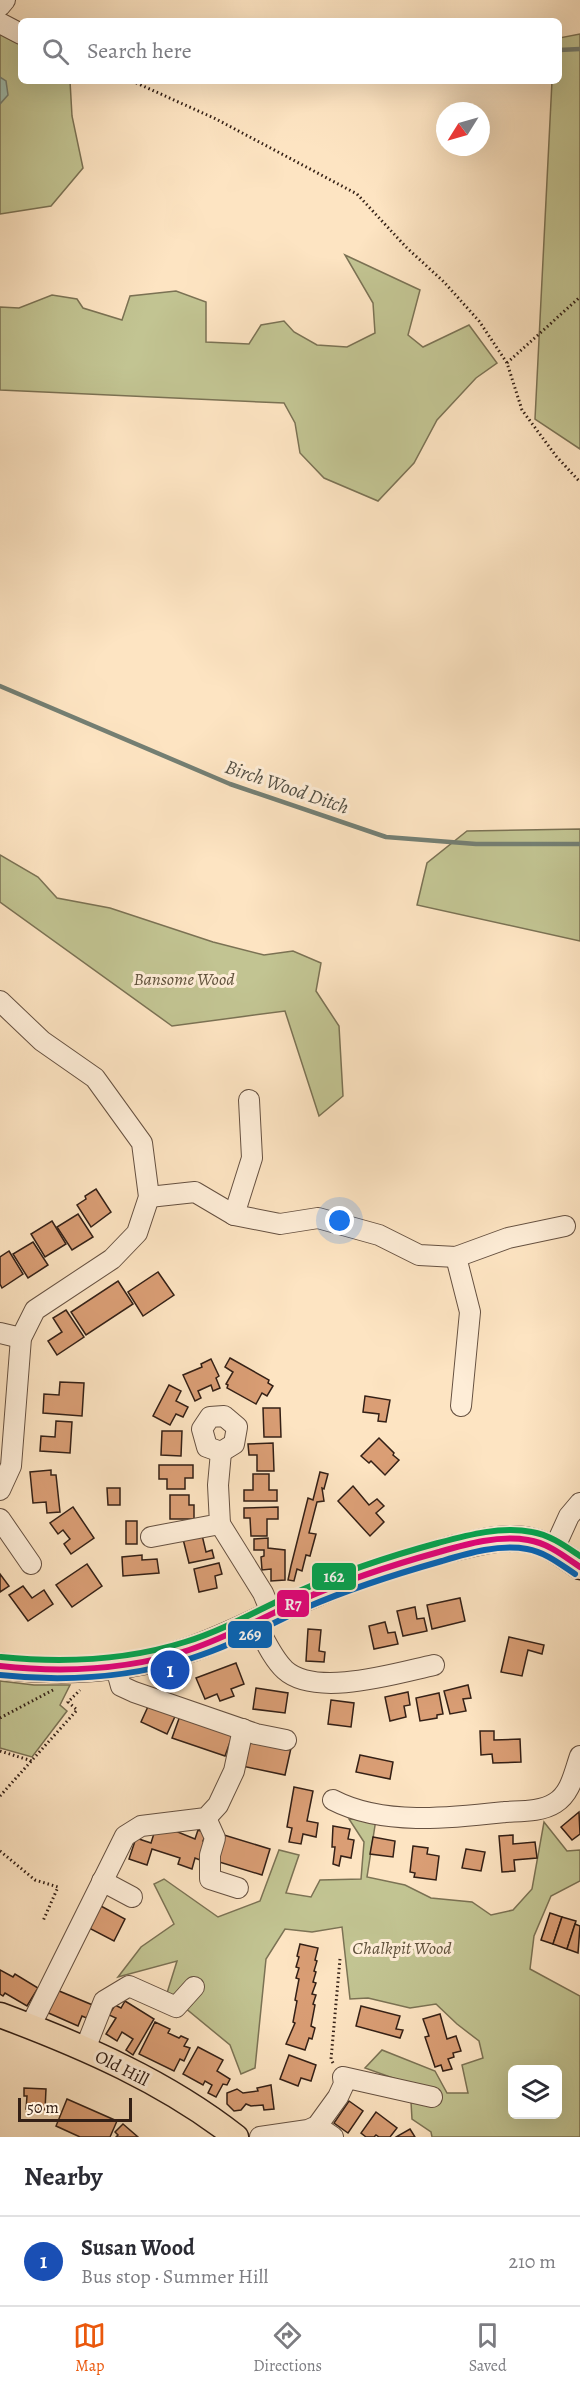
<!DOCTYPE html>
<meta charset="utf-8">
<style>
:root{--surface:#fff;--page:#f2f2f3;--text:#2b2b33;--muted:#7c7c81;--line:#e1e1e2;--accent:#ea580c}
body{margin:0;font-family:Alegreya,serif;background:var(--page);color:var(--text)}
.controls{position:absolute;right:18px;bottom:18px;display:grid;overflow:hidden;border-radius:9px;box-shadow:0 6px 24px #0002}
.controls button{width:54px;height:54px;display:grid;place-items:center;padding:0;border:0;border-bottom:2px solid var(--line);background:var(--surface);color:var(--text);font:30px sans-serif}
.compass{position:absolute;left:436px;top:102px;width:54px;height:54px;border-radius:50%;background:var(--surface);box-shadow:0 6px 24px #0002;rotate:233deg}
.scale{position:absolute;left:18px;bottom:15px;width:114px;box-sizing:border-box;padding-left:6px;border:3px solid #342016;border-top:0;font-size:16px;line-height:21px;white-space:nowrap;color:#342016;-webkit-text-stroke:4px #feedd7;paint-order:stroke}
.you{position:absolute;left:340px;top:1221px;width:21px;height:21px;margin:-15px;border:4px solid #fff;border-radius:50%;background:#1a73e8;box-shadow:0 0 0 9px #1a73e833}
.badge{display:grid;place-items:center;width:39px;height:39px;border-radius:50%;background:var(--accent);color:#fff;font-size:20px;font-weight:700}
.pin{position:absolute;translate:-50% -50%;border:3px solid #fff;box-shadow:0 2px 6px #0006}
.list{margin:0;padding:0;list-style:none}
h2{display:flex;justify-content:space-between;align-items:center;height:78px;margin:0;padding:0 24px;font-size:26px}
h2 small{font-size:20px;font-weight:400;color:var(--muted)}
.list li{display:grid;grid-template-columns:39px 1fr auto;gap:18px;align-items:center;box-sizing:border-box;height:90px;padding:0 24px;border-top:2px solid var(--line)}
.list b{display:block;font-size:22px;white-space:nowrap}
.list p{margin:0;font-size:20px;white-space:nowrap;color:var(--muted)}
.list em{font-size:20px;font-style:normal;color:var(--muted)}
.icon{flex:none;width:33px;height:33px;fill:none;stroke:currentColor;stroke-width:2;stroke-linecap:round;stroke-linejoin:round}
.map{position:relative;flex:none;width:580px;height:2137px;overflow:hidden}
.search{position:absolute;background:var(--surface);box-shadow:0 6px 24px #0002;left:18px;right:18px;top:18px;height:66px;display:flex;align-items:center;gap:15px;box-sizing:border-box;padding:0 21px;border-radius:9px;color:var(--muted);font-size:22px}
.sheet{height:168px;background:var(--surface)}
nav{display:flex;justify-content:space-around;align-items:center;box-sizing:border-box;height:84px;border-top:2px solid var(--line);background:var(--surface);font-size:16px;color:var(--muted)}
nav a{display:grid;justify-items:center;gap:3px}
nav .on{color:var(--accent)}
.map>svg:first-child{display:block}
.green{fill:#c2c492;stroke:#7b7254;stroke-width:1.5;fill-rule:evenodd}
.water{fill:#9fbfb1;stroke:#747f73;stroke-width:1.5}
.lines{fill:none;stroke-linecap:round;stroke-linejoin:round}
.stream{stroke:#747f73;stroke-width:4.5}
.building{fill:#da9e75;stroke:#342016;stroke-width:1.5}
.minor-casing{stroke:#665141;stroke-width:22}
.major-casing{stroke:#342016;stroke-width:27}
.path{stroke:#342016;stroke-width:3;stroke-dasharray:1.5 3;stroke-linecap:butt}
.minor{stroke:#feedd7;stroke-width:20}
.major{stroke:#fde4c2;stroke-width:24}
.bus-1-casing{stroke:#feedd7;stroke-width:10}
.bus-2-casing{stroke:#feedd7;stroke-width:10}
.bus-3-casing{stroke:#feedd7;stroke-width:10}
.bus-1{stroke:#e5007d;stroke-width:6}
.bus-2{stroke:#0065bd;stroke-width:6}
.bus-3{stroke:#00a651;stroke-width:6}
.labels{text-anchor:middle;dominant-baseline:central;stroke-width:6;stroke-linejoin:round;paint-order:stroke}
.park-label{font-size:18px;font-style:italic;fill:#5f513b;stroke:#feedd7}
.street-label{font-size:18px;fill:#342016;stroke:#feedd7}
.water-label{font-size:20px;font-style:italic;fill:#545044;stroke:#feedd7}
.line-badge{stroke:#feedd7;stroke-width:2}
.badge-label{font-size:16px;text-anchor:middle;font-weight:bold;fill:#fff}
</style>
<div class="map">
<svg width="580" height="2137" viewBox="0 0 580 2137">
<rect width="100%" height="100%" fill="#fde4c2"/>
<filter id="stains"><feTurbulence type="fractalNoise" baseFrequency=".00333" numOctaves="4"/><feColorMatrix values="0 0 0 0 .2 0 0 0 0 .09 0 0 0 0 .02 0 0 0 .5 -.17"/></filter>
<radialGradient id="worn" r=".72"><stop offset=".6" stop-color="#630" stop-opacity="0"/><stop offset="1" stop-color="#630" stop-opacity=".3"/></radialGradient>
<g class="green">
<path d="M0,28L21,39V81H70L72,116L83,168L51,206L0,214Z"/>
<path d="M580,34V449L535,419L552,81H559V38Z"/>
<path d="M345,255L420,290L408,335L423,347L469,325L497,363L476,378L437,420L414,463L378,501L324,478L300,453L295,423L284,403L0,390V307L19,308L52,295L77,299L83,308L122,320L130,296L176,291L206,302V342L249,344L261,325L284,321L294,332L317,345L347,347L375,333L373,303Z"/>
<path d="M580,829V941L417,905L427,863L467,831Z"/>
<path d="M0,855L38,877L57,898L110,908L213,942L264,955L293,951L321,963L316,991L339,1026L343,1096L319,1116L285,1011L172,1026L0,902Z"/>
<path d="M0,1681L34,1685H70L60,1705L67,1711L32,1757L0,1748Z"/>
<path d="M349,1819H376L367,1877L405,1885L431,1898L472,1902L491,1915L513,1910L532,1889L544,1822L567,1851L580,1850V1881L551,1896L534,1936L530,1969L580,1996V2137H432L431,2132L412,2119L411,2102L418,2087L365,2068L382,2050L435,2071L447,2093H468L462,2065L483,2058L479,2041L457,2024L436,2004L410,2008L368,1998L350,1999L342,1927L312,1932L285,1929L266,1959L255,2068L241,2074L230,2045L167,1993L177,1961L118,1977L141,1947L174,1924L154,1884L164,1879L218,1917L260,1901L279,1850L299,1855L286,1893L311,1897L320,1880L361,1879L364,1842ZM512,2070H558V2114H512Z"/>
</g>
<path class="water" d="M0,77L6,81L8,95L0,104Z"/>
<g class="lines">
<g class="stream">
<path d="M559,50L580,49"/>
<path d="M0,686L230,784L386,837L476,844H580"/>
</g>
</g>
<g class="building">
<path d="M96,1189L111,1212L91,1227L77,1205L86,1199L85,1196Z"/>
<path d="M78,1214L93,1237L72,1250L57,1227Z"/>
<path d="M52,1221L66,1244L45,1257L31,1234Z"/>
<path d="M33,1242L48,1265L28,1278L13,1254Z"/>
<path d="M9,1251L23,1274L2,1288L0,1284V1257Z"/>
<path d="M158,1272L174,1295L143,1316L128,1292Z"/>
<path d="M118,1281L133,1304L86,1335L71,1312Z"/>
<path d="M66,1310L84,1337L57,1355L48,1341L62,1332L53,1318Z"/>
<path d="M230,1358L269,1380L268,1383L273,1386L267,1396L262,1393L256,1404L227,1388L228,1385L226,1384L233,1372L225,1367Z"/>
<path d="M211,1359L219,1376L216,1378L220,1388L213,1391L211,1385L198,1391L201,1398L195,1401L183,1375L202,1367L201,1364Z"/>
<path d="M60,1382L84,1383L82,1416L43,1413L44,1394L59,1395Z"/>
<path d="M169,1385L181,1391L176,1401L188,1407L183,1417L176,1414L170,1425L153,1416Z"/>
<path d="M365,1396L390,1400L386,1422L378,1421L379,1414L363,1412Z"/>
<path d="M263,1408H280L281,1437H264Z"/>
<path d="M56,1421L72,1422L70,1453L40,1451L41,1436L55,1437Z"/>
<path d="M162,1431H182L181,1456L161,1455Z"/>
<path d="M379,1438L394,1453L393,1455L399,1460L385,1475L371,1461L369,1463L361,1456Z"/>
<path d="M273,1443L274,1471H257V1455H249L248,1444Z"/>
<path d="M159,1465H193V1478H185V1489H167V1479H159Z"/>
<path d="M51,1470V1475H56L60,1512L47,1513L46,1502L33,1503L30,1472Z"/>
<path d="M320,1472L328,1474L324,1489L322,1488L324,1501L317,1502L309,1533L316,1534L310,1556L306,1555L302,1571L297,1569L294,1581L288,1580L291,1566L308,1498L313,1500Z"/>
<path d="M253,1474H269V1490H277V1501H244V1490H253Z"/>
<path d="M353,1486L369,1505L377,1499L384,1506L376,1513L384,1522L370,1536L338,1501Z"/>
<path d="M107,1488H120V1505H108Z"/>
<path d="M170,1495H189V1505H194V1519H170Z"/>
<path d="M73,1507L94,1538L71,1554L64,1544L70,1539L63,1530L58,1534L50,1523Z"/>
<path d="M278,1507V1519H267V1536H251L250,1518H244V1508Z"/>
<rect x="126" y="1521" width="11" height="23"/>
<path d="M202,1535L206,1552L212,1550L214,1558L189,1563L183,1539Z"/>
<path d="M268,1538V1548L285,1550V1580L271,1581V1569L262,1570L261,1557L264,1556V1550H254V1539Z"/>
<path d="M142,1555V1560L157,1559L159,1573L123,1576L122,1557Z"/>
<path d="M219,1563L222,1574L215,1576L217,1588L199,1592L194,1569Z"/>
<path d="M87,1564L102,1586L72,1607L56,1585Z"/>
<path d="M0,1574L9,1586L0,1592Z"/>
<path d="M23,1586L32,1598L44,1590L53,1604L28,1621L9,1595Z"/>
<path d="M460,1598L465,1621L432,1629L427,1605Z"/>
<path d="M415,1607L417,1619L424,1618L427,1631L403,1636L397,1611Z"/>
<path d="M385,1622L388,1633L395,1632L398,1644L374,1649L369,1626Z"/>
<path d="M308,1629L321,1630L319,1651L325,1652L324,1662L306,1661Z"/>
<path d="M509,1637L544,1645L542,1654L528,1650L522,1676L501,1672Z"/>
<path d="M236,1663L244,1684L231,1689L234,1696L220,1701L217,1694L205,1699L196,1678Z"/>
<path d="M468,1685L471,1698L463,1699L466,1711L450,1714L444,1691Z"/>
<path d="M256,1688L288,1693L285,1713L253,1709Z"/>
<path d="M408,1692L410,1705L404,1706L406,1717L390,1721L385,1697Z"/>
<path d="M439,1693L443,1714L437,1715V1718L420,1721L416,1698Z"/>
<path d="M151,1700L177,1712L167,1734L141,1722Z"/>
<path d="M331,1700L354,1703L351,1727L328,1724Z"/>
<path d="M181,1713L234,1731L225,1756L172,1738Z"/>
<path d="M480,1731H494V1740L520,1739L521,1762L493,1763L492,1754L481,1755Z"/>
<path d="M248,1739L291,1748L285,1775L242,1766Z"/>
<path d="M360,1755L393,1762L390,1779L356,1772Z"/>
<path d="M294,1787L313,1791L307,1821L318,1823L316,1837L303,1834L301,1844L289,1842L292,1828L287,1827Z"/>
<path d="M579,1812L580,1834L572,1840L561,1827Z"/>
<path d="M333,1826L350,1829L348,1839L354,1840L351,1858L341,1856L339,1866L333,1864L335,1847H332Z"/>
<path d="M156,1827L168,1828L195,1839L198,1830L206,1833L203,1841L206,1842L200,1860L195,1858L192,1869L178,1864L180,1858L152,1849L147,1865L129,1859L136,1838L151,1843Z"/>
<path d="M224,1835L270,1849L262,1875L216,1861Z"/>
<path d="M513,1835V1844L535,1842L537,1858L514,1860L515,1871L502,1872L499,1836Z"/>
<path d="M373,1837L395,1841L393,1857L370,1854Z"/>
<path d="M413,1846L428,1848L427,1854L439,1856L436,1880L414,1877L415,1873L410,1872Z"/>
<path d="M466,1849L485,1852L481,1871L462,1868Z"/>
<path d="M99,1905L125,1919L114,1941L87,1927Z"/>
<path d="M550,1913L562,1917L553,1944L541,1940Z"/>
<path d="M562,1917L576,1921L567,1949L553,1944Z"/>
<path d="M575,1924L580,1926L578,1953L567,1949Z"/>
<path d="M300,1944L318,1948L315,1960L317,1961L314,1971L316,1972L313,1982L316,1983L312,1994L316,1995L313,2004L315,2005L311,2026L315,2028L312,2039L309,2038L305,2050L286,2044L295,2023L293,2022L297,2001L295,2000L299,1979L296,1978L299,1968L296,1967L299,1957L297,1956Z"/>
<path d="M0,1970L13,1977L15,1974L38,1988L27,2006L5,1993L3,1996L0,1994Z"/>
<path d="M52,1988L95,2006L89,2019L82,2016L78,2026L44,2011Z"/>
<path d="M125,2001L154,2019L133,2055L126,2050L133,2039L122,2032L117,2041L106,2034L116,2018L109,2015L115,2005L121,2008Z"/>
<path d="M361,2006L400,2016L396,2029L403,2030L400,2038L356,2026Z"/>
<path d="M440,2014L447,2039L456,2036L461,2051L453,2053L454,2057L448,2059L452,2069L443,2071L441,2065L435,2067L425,2037L429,2036L423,2019Z"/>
<path d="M155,2022L170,2029L168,2033L179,2038L181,2036L188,2039L184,2046L190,2048L184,2061L180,2059L174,2071L139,2054Z"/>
<path d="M198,2047L223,2060L217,2071L230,2079L227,2085L223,2084L216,2097L208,2093L212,2085L205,2081L203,2085L183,2074Z"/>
<path d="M289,2055L316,2065L311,2081L301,2078L298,2086L280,2079Z"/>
<path d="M271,2085L274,2109L264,2110L263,2105L251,2106L246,2104L241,2110L234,2111L227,2104V2093L237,2089L243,2093L258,2091L257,2088Z"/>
<path d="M24,2088L46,2089L45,2110L26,2109L27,2096H24Z"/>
<path d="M67,2099L117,2121L110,2137H80L56,2126Z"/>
<path d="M349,2101L363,2111L348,2133L334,2123Z"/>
<path d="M376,2112L397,2128L390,2137H379L376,2135L374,2137H366L361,2133Z"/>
<path d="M123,2124L138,2137H116L118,2135L115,2132Z"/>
<path d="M410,2129L415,2137H396Z"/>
</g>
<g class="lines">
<g class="minor-casing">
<g id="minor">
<path d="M0,6L5,0"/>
<path d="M0,23L21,34"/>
<path d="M0,1001L42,1041L95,1078L142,1143L149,1197L137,1233L112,1259L35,1310L21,1338L11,1466L0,1490"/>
<path d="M149,1197L195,1192L234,1215L280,1224L318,1218L379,1235L419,1255L456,1257L508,1238L565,1226"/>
<path d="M234,1215L252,1158L249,1100"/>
<path d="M456,1257L470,1312L461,1406"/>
<path d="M0,1333L21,1338"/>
<path d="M224,1416L237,1427L234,1444L221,1452L207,1447L202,1429L210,1417Z"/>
<path d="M0,1519L31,1564"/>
<path d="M220,1524L263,1593L272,1614"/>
<path d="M151,1537L220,1524L218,1485L221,1452"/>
<path d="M554,1549L569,1516L580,1503"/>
<path d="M255,1622C264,1638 272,1658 285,1670C316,1698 397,1673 434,1665"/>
<path d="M116,1668L121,1686L134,1692L256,1734L286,1740"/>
<path d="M333,1800C383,1826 451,1818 505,1812C521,1811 541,1812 555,1803C571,1793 574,1773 580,1756"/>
<path d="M206,1818L215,1838L210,1855V1879L238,1888"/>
<path d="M102,1881L132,1897"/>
<path d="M30,2027L125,1836L141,1826L206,1818L218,1805L234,1771L243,1729"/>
<path d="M85,2049L104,2001L129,1986L176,2007L194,1987"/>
<path d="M317,2126L333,2137"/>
<path d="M260,2137L308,2130L317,2126L338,2097L344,2084L343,2077L432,2097"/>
</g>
</g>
<g class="major-casing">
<g id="major">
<path d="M0,1666C63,1674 128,1670 189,1650C234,1635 274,1611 318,1593C360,1575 403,1562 447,1550C473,1544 502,1535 528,1540C548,1543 564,1556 580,1567"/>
<path d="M0,2015C83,2046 166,2082 236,2137"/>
</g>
</g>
<g class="path">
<path d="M132,81L216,119L357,194L406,247L444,282L479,321L507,363L522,410L556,456L580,482"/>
<path d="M507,363L580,297"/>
<path d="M0,1718L53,1690"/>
<path d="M0,1751L32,1761"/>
<path d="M0,1796L77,1710L68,1702L80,1690"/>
<path d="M0,1851L35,1880L58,1887L43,1921"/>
<path d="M333,2063L331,2059L340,1959"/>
</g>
<use href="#minor" class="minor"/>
<use href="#major" class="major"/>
<g class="bus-1-casing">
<path id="bus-1" d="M0,1666C64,1673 128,1670 189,1650C228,1637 264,1617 301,1600C346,1580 392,1565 439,1552C467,1544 498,1535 528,1540C548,1543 564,1556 580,1567"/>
</g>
<g class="bus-2-casing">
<path id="bus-2" d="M0,1675C64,1682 127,1678 189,1659C229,1647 267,1626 305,1608C349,1589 396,1574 442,1561C469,1553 499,1544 527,1549C545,1552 560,1564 575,1574"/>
</g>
<g class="bus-3-casing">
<path id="bus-3" d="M1,1657C63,1663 125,1661 185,1642C224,1630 260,1609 297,1592C342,1572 390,1556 438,1543C468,1535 501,1526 532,1532C550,1535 565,1546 580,1556"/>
</g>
<use href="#bus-1" class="bus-1"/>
<use href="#bus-2" class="bus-2"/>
<use href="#bus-3" class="bus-3"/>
</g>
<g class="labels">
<g class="park-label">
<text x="184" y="979">Bansome Wood</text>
<text x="402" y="1948">Chalkpit Wood</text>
</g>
<g class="street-label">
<text transform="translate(122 2068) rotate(27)">Old Hill</text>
</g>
<g class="water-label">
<text transform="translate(287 787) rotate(19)">Birch Wood Ditch</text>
</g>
</g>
<g class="line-badge">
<rect x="311" y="1562" width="46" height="29" rx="6" fill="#00a651"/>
<rect x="276" y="1589" width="34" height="29" rx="6" fill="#e5007d"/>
<rect x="227" y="1620" width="46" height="29" rx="6" fill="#0065bd"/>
</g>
<g class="badge-label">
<text x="334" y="1582">162</text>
<text x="293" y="1610">R7</text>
<text x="250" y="1640">269</text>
</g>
<rect width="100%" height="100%" filter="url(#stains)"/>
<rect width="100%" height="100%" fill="url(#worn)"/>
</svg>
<div class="controls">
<button><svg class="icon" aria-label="layers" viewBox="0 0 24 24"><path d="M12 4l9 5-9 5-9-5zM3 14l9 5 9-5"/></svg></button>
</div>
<svg class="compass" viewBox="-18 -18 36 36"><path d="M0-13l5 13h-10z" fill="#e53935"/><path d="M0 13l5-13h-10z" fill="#7c7c81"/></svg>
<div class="scale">50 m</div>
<div class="you"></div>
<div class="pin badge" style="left:170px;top:1670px;background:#1a4fb4">1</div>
<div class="search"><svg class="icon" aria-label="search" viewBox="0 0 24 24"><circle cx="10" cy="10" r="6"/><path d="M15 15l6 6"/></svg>Search here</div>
</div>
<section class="sheet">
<h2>Nearby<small></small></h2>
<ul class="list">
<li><span class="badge" style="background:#1a4fb4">1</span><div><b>Susan Wood</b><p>Bus stop · Summer Hill</p></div><em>210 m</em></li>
</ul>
</section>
<nav>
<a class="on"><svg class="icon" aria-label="map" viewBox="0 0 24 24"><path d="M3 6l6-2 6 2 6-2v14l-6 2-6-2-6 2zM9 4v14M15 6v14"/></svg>Map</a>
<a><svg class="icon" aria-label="directions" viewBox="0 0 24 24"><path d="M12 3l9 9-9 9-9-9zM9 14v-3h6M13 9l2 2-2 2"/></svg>Directions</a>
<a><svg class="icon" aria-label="saved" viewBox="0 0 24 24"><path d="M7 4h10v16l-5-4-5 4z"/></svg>Saved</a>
</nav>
